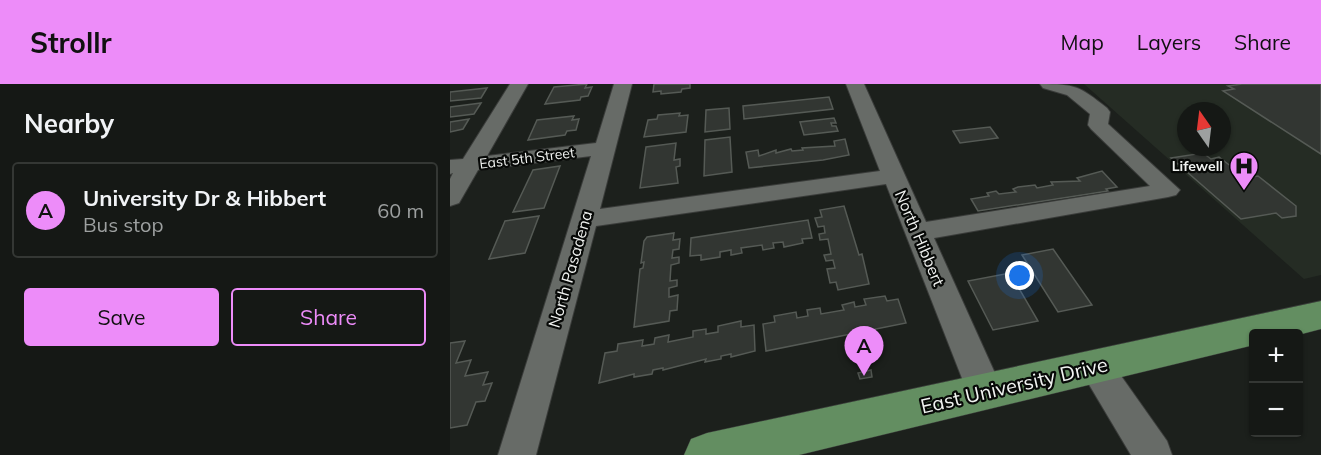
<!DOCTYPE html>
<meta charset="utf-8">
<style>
:root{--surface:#151815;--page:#1e211e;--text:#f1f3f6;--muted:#9da0a0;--line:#343734;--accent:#ed8cf9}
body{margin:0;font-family:Mulish,sans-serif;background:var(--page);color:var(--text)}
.controls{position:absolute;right:18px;bottom:18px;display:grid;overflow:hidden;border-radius:6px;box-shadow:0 2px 4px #0004}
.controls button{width:54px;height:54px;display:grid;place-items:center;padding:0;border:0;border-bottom:2px solid var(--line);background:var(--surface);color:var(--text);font:30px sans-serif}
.compass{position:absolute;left:727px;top:18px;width:54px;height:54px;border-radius:50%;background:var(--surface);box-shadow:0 2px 4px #0004;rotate:346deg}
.you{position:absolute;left:570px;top:192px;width:21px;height:21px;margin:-15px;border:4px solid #fff;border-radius:50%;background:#1a73e8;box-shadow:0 0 0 9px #1a73e833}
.badge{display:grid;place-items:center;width:39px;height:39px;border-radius:50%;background:var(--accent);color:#111;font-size:20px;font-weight:700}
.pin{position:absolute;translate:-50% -50px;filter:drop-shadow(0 2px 3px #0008)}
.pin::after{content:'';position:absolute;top:32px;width:21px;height:18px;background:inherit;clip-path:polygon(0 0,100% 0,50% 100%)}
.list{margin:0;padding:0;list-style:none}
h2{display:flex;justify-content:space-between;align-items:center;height:78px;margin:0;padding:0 24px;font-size:26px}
h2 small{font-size:20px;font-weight:400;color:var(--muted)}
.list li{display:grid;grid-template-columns:39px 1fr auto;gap:18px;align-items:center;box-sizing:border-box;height:96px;margin:0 12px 12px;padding:0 12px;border:2px solid var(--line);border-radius:6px}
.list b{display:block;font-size:22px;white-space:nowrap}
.list p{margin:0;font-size:20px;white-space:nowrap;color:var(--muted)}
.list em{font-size:20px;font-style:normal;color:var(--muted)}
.actions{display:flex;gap:12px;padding:18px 24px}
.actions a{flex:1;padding:14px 0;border:2px solid var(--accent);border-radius:6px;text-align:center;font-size:21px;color:var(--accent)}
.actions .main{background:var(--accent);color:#111}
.map{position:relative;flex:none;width:871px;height:371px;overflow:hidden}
header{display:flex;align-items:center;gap:36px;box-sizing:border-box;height:84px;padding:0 30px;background:var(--accent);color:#111}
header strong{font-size:28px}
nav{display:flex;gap:33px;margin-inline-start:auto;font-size:21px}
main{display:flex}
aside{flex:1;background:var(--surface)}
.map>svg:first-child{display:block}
.built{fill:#252c24;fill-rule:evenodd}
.building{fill:#323632;stroke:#555a55;stroke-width:1.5}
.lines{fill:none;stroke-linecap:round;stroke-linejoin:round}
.minor-casing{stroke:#3a3c3a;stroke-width:2}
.major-casing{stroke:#3a3c3a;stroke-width:1}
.minor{fill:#676b67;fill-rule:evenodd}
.major{fill:#638e61;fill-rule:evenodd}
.labels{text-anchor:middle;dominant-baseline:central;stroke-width:4.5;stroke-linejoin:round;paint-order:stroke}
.far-street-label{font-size:14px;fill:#f1f3f1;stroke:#070907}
.far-poi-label{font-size:14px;font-weight:bold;fill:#f1f3f1;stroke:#070907;text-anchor:end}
.street-label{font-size:16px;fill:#f1f3f1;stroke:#070907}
.near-street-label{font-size:20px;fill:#f1f3f1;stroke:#070907}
</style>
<header>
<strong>Strollr</strong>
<nav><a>Map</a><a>Layers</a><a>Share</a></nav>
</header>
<main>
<aside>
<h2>Nearby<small></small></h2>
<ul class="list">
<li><span class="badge">A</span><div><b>University Dr &amp; Hibbert</b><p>Bus stop</p></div><em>60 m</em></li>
</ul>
<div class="actions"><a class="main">Save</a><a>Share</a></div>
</aside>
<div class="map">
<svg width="871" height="371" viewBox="0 0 871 371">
<rect width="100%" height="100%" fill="#1c201c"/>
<path class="built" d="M634,0H871V191L854,195ZM736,27H772V63H736Z"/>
<g class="building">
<path d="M137,0L135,4L142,3L138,12L131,13L130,16L95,20L104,3Z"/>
<path d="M204,0H240V4L232,5L231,8L211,10V7L203,8Z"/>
<path d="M792,0H871V70L773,7L784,5L778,2Z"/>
<path d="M37,4L31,14L0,17V8Z"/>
<path d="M379,13L383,25L294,35L293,22Z"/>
<path d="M31,19L24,30L0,33V23Z"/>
<path d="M279,24L280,45L255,48L256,26Z"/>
<path d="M230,29L229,32L238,31L236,48L194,53L198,36L207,35L208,31Z"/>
<path d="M124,32L122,36L129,35L126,46L117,47L115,51L78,56L87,36Z"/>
<path d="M384,34L386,39H381L382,42H386L388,47L354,51L350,38Z"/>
<path d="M19,35L13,45L0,48V38Z"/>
<path d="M540,43L548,54L510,59L503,47Z"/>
<path d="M280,53L282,88L254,92L255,56Z"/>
<path d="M395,55L399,71L373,76L299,84L296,68L308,66L309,72L326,66V69L341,65L342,67L353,66L352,64L385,62L384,57Z"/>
<path d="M226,59L224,76L230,75V82L226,83L228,99L190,104L196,63Z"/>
<path d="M753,69L761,75L769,73L796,94L808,92L846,122V132L832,134L826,129L791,135L721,74Z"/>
<path d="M110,82L94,124L63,128L83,86Z"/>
<path d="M652,87L667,103L656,105L658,107L528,127L521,115L539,112L537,109L546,107L549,110L566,108L563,105L568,103L585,101L587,104L603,101L601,98L630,97L627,94Z"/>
<path d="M394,122L409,171L412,170L419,200L388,206L386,198L380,199L377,185L385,184L383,176L376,177L374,171L381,170L378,155L370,156L369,150L375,149L374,142L368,143L365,134L372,133L370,126Z"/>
<path d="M89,132L75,169L39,175L55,137Z"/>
<path d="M358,136L362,154L352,155L353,159L334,163L333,158L323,159L324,164L313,166L312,161L291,164L292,169L281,171V166L270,168V173L251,176V171L240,172L241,154Z"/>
<path d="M224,149L223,156L230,155L229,165L223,166L222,174L229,173V179L221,181L220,197L227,196V202L219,204V213L228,211L227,226L220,227L219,237L184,243L190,185L193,184L194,178L191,179L194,157L197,153Z"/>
<path d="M603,165L642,221L608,228L572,171Z"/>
<path d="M560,189L588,237L543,246L518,197Z"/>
<path d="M435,212L437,217L448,215L456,239L316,267L313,240L325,238L324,232L346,228L347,234L358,232L357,226L370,224L371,230L394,226L392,221L404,218L405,223L416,221L414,215Z"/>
<path d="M291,237V243L304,241L305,267L281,273V270L271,272V275L255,278L256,275L213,286V284L203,286L202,290L184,293V290L149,299L155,269L167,267L168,260L193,256L192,262L204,260L205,254L219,251L218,258L243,253V247L256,245V250L268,248V242Z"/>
<path d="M15,257L6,279L21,276L15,292L38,288L33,301L42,299L35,317L26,318L17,341L0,344V259Z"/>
<path d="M421,286L422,293L410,295L408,289Z"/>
</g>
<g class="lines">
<g class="minor-casing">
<g id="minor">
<path d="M60,0H78L37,72L146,59L164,0H182L150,125L430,87L396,0H414L476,138L700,102L641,45L638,41L640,30L617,11L593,4L590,0C626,0 629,2 657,24L660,28L658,40L730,106L726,111L718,113L484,154L553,307L548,318L535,323L522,318L517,307L436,100L146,142L86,371H48L141,72L28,86L9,119L0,122V95L3,89L0,90V76L13,75Z"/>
<path d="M645,267L657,272L717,357L722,371H681L628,282L633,272Z"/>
</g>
</g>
<g class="major-casing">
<path id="major" d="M871,217V245L848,251L804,249V261L349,371H234L241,355L257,349Z"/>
</g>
<use href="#minor" class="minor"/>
<use href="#major" class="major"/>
</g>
<defs>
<g id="hospital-pin" transform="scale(1.5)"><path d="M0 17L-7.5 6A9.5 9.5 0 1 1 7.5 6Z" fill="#ed8cf9" stroke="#070907"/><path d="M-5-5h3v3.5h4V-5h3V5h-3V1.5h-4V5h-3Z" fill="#111"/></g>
</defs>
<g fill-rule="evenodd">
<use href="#hospital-pin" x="794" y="82"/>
</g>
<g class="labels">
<g class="far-street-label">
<text transform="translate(77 74) rotate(-7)">East 5th Street</text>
</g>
<g class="far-poi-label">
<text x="773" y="82">Lifewell</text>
</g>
<g class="street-label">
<text transform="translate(470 154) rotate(67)">North Hibbert</text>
<text transform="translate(120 185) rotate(-74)">North Pasadena</text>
</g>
<g class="near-street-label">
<text transform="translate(564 301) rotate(-13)">East University Drive</text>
</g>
</g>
</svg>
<div class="controls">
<button>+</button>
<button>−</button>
</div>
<svg class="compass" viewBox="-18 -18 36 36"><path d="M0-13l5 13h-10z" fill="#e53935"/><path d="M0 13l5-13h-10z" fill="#9da0a0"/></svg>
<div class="you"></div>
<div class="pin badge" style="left:414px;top:292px">A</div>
</div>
</main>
